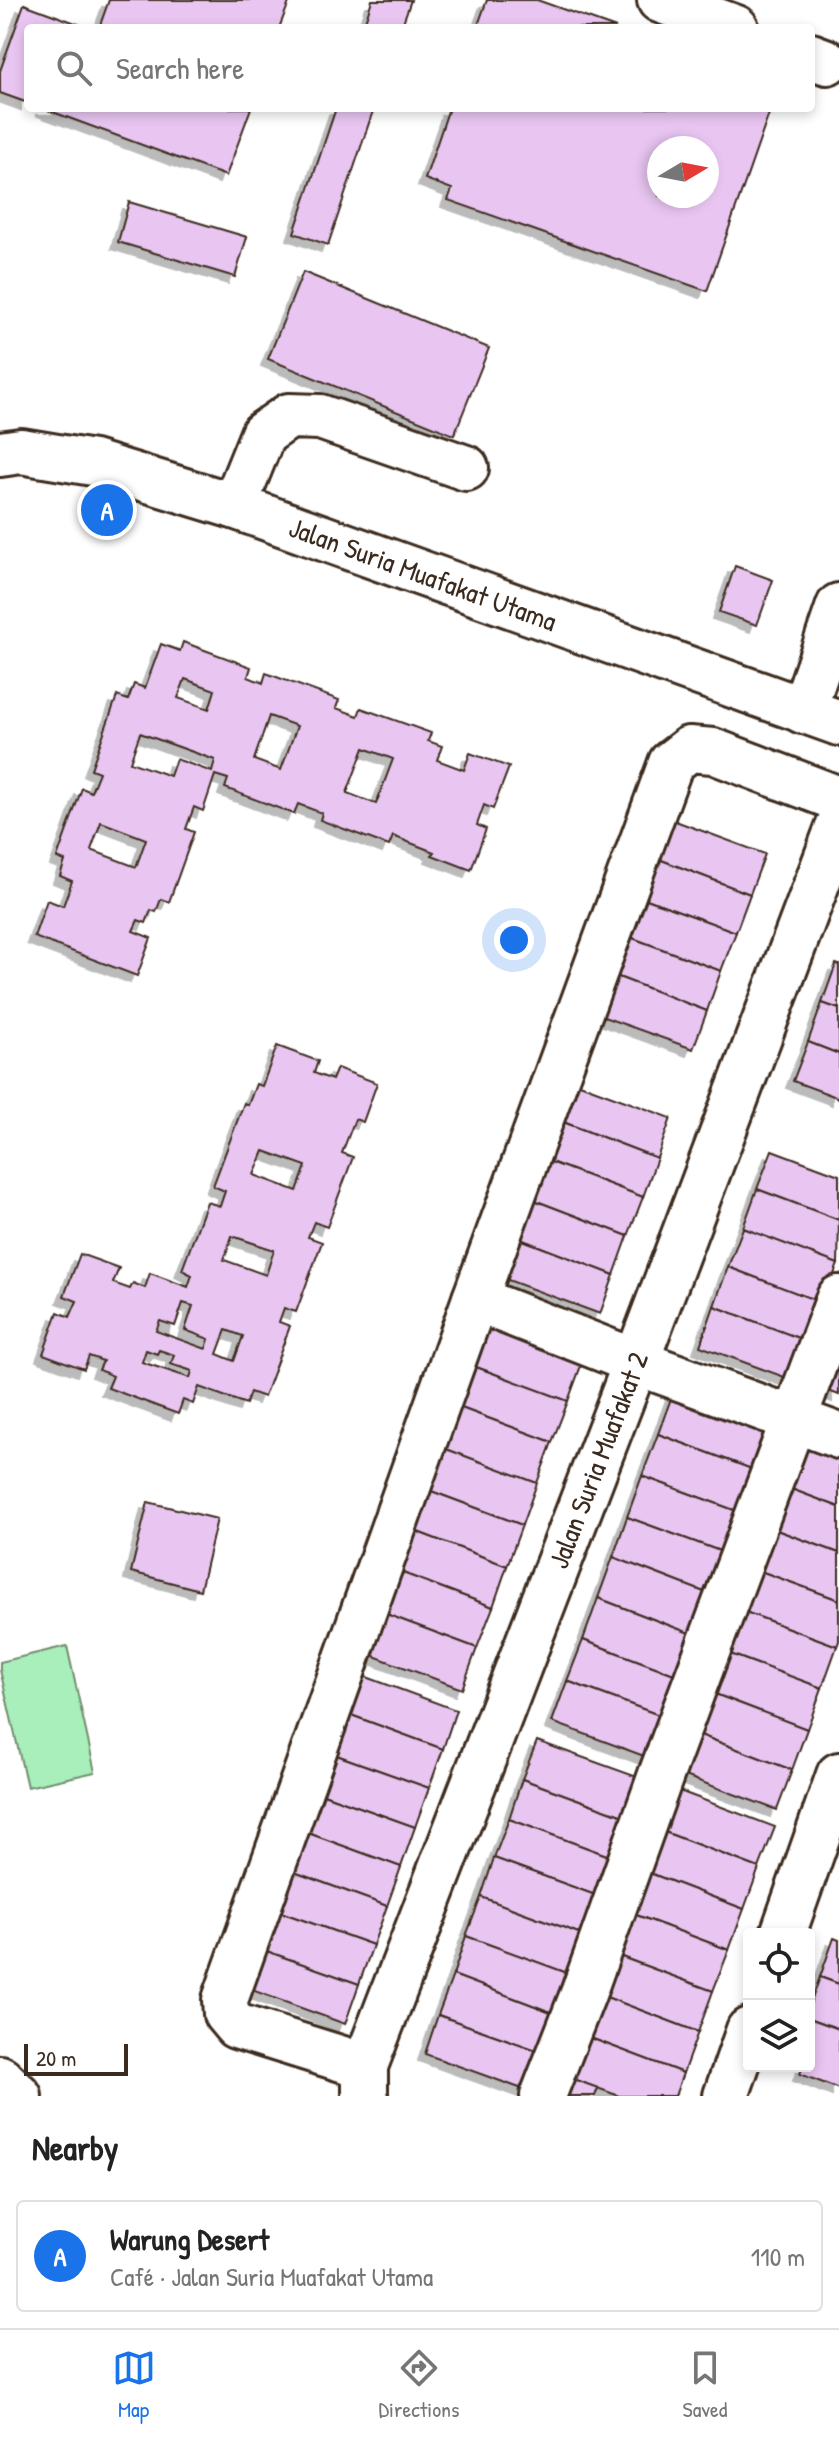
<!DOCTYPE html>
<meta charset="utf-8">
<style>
:root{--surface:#fff;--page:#f2f2f2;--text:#222;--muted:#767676;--line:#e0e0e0;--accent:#1a73e8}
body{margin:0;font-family:"Patrick Hand",sans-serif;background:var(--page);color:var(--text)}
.controls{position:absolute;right:24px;bottom:24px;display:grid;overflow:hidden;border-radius:8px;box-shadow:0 4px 12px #0003}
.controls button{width:72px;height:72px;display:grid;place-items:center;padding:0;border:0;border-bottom:2px solid var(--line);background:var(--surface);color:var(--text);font:40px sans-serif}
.compass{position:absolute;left:647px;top:136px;width:72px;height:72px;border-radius:50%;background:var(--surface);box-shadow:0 4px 12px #0003;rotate:80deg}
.scale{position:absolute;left:24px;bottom:20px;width:104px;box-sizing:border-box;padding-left:8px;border:4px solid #3b2a1e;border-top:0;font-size:22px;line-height:28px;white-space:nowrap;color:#3b2a1e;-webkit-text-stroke:6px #fff;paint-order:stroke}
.you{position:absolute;left:514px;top:940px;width:28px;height:28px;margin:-20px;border:6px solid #fff;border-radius:50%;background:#1a73e8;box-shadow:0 0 0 12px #1a73e833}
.badge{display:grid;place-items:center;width:52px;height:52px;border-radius:50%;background:var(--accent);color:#fff;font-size:26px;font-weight:700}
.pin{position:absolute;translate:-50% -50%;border:4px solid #fff;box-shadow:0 2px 8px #0006}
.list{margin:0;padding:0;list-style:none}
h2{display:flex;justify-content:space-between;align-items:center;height:104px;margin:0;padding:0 32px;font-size:34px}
h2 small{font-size:26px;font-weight:400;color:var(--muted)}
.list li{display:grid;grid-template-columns:52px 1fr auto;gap:24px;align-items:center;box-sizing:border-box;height:112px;margin:0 16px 16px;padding:0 16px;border:2px solid var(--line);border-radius:8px}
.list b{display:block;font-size:30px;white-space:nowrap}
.list p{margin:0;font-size:26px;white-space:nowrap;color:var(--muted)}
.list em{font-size:26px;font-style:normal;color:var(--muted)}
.icon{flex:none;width:44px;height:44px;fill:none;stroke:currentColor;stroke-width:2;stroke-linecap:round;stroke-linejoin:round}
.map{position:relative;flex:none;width:839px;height:2096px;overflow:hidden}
.search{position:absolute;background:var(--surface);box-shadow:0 4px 12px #0003;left:24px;right:24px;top:24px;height:88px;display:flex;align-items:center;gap:20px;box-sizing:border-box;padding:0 28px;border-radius:8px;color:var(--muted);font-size:30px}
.sheet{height:232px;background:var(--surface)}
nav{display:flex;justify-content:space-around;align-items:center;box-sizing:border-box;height:112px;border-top:2px solid var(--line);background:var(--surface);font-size:22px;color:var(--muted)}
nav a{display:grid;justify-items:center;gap:4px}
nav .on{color:var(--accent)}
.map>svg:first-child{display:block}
.green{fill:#a8efbc;stroke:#728c6d;stroke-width:2}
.building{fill:#e9c6f2;stroke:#3b2a1e;stroke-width:2;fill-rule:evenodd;filter:url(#shadow)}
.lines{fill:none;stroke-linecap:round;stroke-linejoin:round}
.minor-casing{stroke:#3b2a1e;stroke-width:50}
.minor{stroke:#fff;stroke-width:44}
.labels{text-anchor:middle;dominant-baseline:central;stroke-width:8;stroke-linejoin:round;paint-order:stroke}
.street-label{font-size:28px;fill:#3b2a1e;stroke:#fff}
</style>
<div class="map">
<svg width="839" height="2096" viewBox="0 0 839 2096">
<defs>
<filter id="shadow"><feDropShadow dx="-7" dy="7" stdDeviation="0" flood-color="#0004"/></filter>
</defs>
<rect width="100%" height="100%" fill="#fff"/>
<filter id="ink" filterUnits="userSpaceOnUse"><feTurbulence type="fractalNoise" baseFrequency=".0125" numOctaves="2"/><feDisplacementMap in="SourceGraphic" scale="16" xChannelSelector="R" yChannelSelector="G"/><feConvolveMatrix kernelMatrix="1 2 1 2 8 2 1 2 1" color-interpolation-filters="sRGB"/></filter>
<g filter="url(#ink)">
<path class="green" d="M67,1646L95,1772L27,1787L0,1670V1662Z"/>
<g class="building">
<path d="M109,0H290L279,28H99Z"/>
<path d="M372,0H411L401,28H363Z"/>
<path d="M487,0H537L616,28H477Z"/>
<path d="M24,4L89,28H28V103L0,93V71Z"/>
<path d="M42,108H251L226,176Z"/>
<path d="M336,108H374L328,245L294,233Z"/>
<path d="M449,108H771L707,291L448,200L452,189L425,179ZM659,148H707V196H659Z"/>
<path d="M129,202L247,237L235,277L118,242Z"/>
<path d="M303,272L489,348L454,435L268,359Z"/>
<path d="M735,566L773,580L757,625L719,612Z"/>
<path d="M183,642L251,667L248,677L263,683L266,673L339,700L336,708L358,716L361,708L431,733L428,741L442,746L437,760L464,770L470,753L509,767L493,809L484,805L477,825L486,829L471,870L432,855L434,852L393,836L389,846L320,820L322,813L298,804L294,814L225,788L228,779L215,775L203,811L194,807L186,829L194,832L169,902L161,899L156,912L151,910L146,923L138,920L133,931L151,938L137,976L34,937L47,900L63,906L72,881L60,876L65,861L57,858L82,788L91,792L99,772L91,769L117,696L128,700L134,684L145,688L161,644L180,651ZM185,679L215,690L209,709L178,698ZM269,716L297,726L281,770L254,760ZM140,733L215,760L212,772L176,759L170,776L130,762ZM364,748L393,759L376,804L347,793ZM101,822L146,839L136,867L91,850Z"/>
<path d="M670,819L765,854L750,894L656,858Z"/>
<path d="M656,858L750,894L736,932L641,897Z"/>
<path d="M641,897L736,932L721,971L627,936Z"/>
<path d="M627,936L721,971L707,1011L613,975Z"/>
<path d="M836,964L839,965V1009L822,1003Z"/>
<path d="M613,975L707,1011L693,1049L598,1015Z"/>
<path d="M822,1003L839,1009V1054L808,1042Z"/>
<path d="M808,1042L839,1054V1098L793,1081Z"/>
<path d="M277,1046L318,1061L314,1073L332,1080L337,1068L377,1083L363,1122L355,1119L342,1153L353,1157L327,1227L314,1222L308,1237L322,1242L296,1312L284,1308L279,1322L290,1326L264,1397L250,1392L246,1404L199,1387L193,1404L183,1400L178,1414L108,1388L113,1376L99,1370L103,1361L89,1356L84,1369L43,1354L58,1312L70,1317L77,1301L64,1296L80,1254L119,1268L113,1283L130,1289L133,1283L145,1288L150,1273L188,1287L192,1275L182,1270L207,1202L220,1206L225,1191L213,1186L244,1103L248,1105L256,1084L262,1086ZM264,1151L306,1166L297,1191L254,1175ZM232,1236L274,1250L266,1275L224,1260ZM183,1303L193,1306L185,1330L209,1339L206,1349L156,1331L160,1321L175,1326ZM226,1330L243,1336L234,1361L217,1354ZM146,1350L157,1354L159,1350L174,1355L171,1364L192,1371L190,1378L142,1362Z"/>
<path d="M577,1083L671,1118L657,1158L563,1122Z"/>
<path d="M563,1122L657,1158L643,1197L548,1161Z"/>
<path d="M772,1150L839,1175V1220L757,1189Z"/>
<path d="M548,1161L643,1197L628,1236L534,1200Z"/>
<path d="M757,1189L839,1220L838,1264L743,1228Z"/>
<path d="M534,1200L628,1236L614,1275L520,1239Z"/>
<path d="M743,1228L838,1264L823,1303L728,1267Z"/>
<path d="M520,1239L614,1275L600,1314L505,1279Z"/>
<path d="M728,1267L823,1303L809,1342L714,1306Z"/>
<path d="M714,1306L809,1342L795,1381L700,1346Z"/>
<path d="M483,1323L583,1360L568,1401L468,1364Z"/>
<path d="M839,1351V1395L820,1388Z"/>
<path d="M468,1364L568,1401L552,1442L453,1405Z"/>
<path d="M673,1393L772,1431L757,1471L658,1434Z"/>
<path d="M453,1405L552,1442L537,1483L438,1446Z"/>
<path d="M658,1434L757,1471L742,1513L642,1476Z"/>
<path d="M797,1445L839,1460V1507L783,1486Z"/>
<path d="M438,1446L537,1483L522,1525L423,1488Z"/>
<path d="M642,1476L742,1513L728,1554L627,1517Z"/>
<path d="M783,1486L839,1507V1553L768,1527Z"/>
<path d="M423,1488L522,1525L507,1566L407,1528Z"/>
<path d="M148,1502L217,1519L200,1590L131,1572Z"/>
<path d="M627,1517L728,1554L712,1595L613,1557Z"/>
<path d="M768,1527L839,1553V1600L752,1568Z"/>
<path d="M407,1528L507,1566L493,1607L392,1569Z"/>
<path d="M613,1557L712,1595L697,1636L598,1598Z"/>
<path d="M752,1568L839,1600V1641L837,1646L737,1609Z"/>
<path d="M392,1569L493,1607L477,1648L378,1611Z"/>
<path d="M598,1598L697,1636L682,1677L583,1640Z"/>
<path d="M737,1609L837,1646L822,1688L722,1651Z"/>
<path d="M378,1611L477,1648L462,1689L363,1652Z"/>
<path d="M583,1640L682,1677L667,1718L567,1681Z"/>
<path d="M722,1651L822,1688L807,1729L707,1691Z"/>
<path d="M353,1672L456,1710L443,1749L340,1711Z"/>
<path d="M567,1681L667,1718L652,1759L552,1722Z"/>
<path d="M707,1691L807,1729L792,1770L692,1732Z"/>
<path d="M340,1711L443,1749L429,1788L325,1751Z"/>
<path d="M692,1732L792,1770L777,1810L677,1773Z"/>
<path d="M537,1741L640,1778L626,1817L522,1779Z"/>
<path d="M325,1751L429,1788L415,1827L312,1790Z"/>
<path d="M522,1779L626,1817L612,1857L509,1819Z"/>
<path d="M669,1787L775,1827L759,1868L654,1828Z"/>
<path d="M312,1790L415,1827L401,1867L297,1829Z"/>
<path d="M509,1819L612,1857L598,1896L494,1858Z"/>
<path d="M654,1828L759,1868L744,1909L639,1869Z"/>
<path d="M297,1829L401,1867L387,1906L283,1868Z"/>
<path d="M494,1858L598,1896L584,1935L481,1897Z"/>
<path d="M283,1868L387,1906L373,1945L269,1908Z"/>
<path d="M639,1869L744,1909L729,1950L623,1910Z"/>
<path d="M481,1897L584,1935L570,1974L466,1936Z"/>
<path d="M269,1908L373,1945L359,1984L255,1947Z"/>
<path d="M623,1910L729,1950L713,1991L608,1952Z"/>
<path d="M466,1936L570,1974L556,2014L453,1975Z"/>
<path d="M834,1938L839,1940V1984L820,1977Z"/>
<path d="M255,1947L359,1984L345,2024L241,1986Z"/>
<path d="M608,1952L713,1991L698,2032L593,1992Z"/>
<path d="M453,1975L556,2014L542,2052L438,2015Z"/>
<path d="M820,1977L839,1984V2029L809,2018V2007Z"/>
<path d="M593,1992L698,2032L683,2073L577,2033Z"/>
<path d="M438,2015L542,2052L528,2091L425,2054Z"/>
<path d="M809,2018L839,2029V2089L800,2074L803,2066H809Z"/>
<path d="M577,2033L683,2073L675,2096H619L562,2075Z"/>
<path d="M562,2075L598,2088L595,2096H554Z"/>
</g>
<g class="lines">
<g class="minor-casing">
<g id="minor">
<path d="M660,0L736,28"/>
<path d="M811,56L827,62"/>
<path d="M0,454L21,451L93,463L234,506L839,723"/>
<path d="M234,506L263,434L289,416L320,417L466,468"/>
<path d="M803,711L839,606"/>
<path d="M475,1299L636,1362L839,1436"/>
<path d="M783,1934L839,1775"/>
<path d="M365,2066L236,2026L226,2014L225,2000L475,1299L671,763L689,749L713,751L839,799"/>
<path d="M0,2078L19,2096"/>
<path d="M365,2094V2066L636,1362L839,825"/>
<path d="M543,2096L583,1994L661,1775L839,1298"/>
<path d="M726,2096L749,2030"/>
</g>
</g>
<use href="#minor" class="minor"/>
</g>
</g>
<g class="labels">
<g class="street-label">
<text transform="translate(423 574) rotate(20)">Jalan Suria Muafakat Utama</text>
<text transform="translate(598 1460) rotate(-69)">Jalan Suria Muafakat 2</text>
</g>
</g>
</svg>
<div class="controls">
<button><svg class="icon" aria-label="locate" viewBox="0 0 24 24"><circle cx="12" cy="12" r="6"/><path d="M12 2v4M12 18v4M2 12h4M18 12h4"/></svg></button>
<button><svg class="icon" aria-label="layers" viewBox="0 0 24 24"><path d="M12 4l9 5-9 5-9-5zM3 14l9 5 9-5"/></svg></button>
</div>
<svg class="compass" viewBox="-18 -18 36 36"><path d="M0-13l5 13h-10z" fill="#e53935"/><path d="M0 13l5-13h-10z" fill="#767676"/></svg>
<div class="scale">20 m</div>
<div class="you"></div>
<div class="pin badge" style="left:107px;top:510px">A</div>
<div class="search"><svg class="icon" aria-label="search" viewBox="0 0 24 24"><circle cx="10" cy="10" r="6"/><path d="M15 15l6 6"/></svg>Search here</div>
</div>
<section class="sheet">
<h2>Nearby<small></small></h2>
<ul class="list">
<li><span class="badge">A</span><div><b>Warung Desert</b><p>Café · Jalan Suria Muafakat Utama</p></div><em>110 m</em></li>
</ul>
</section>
<nav>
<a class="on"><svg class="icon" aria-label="map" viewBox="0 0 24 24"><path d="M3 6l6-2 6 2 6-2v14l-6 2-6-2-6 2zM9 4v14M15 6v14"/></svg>Map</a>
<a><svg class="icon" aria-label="directions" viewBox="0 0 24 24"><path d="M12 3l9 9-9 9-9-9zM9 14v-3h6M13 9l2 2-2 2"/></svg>Directions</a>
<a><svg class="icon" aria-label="saved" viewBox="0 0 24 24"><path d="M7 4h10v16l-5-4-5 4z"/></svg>Saved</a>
</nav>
